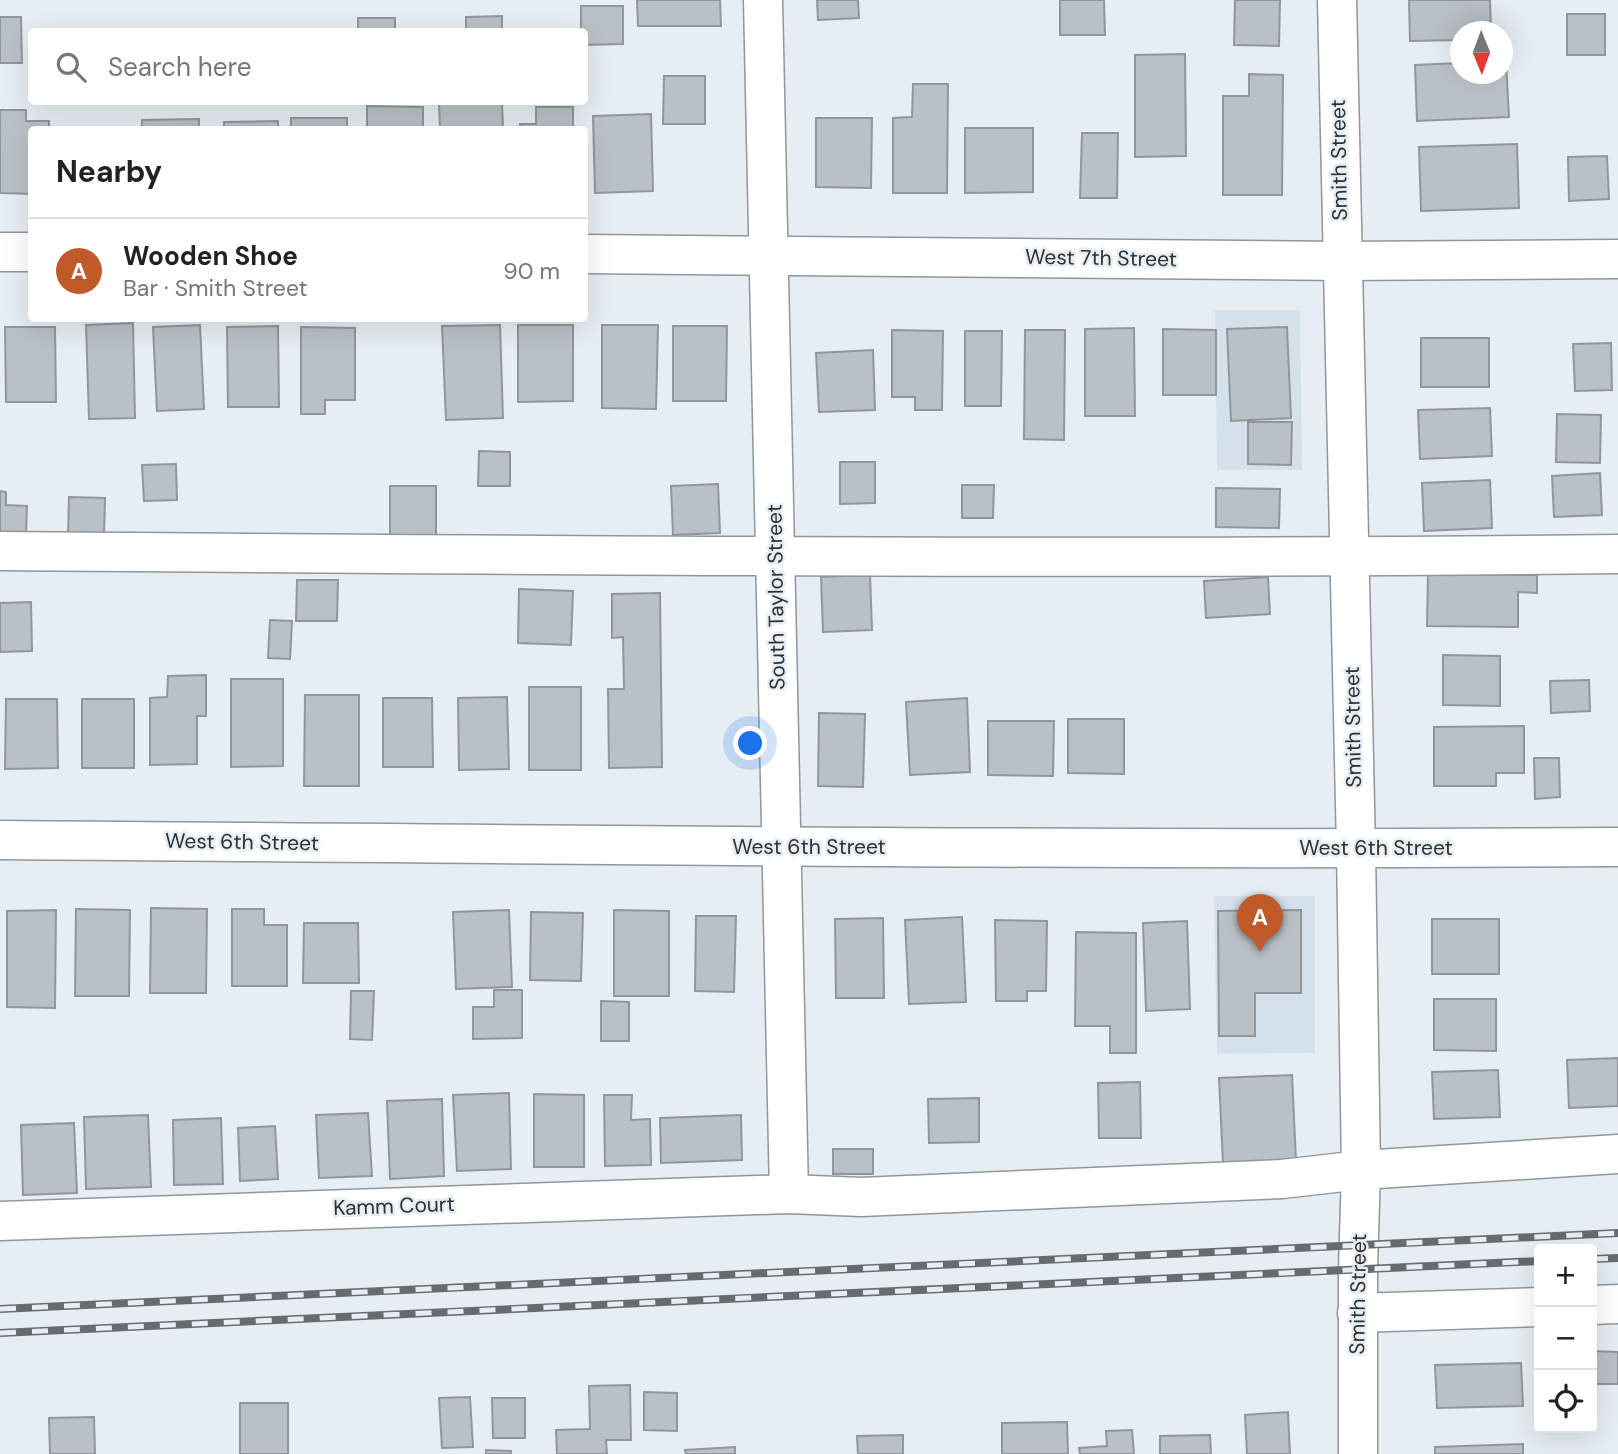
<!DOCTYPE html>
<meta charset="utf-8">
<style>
:root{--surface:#fff;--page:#f2f2f2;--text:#222;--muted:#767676;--line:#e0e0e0;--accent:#c05b29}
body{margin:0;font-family:"DM Sans",sans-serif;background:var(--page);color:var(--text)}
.controls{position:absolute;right:21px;bottom:21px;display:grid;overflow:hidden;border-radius:7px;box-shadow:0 7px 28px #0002}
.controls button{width:63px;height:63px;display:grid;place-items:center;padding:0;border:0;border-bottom:2px solid var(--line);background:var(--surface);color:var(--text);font:35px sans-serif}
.compass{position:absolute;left:1450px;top:21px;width:63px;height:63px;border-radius:50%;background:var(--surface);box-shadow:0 7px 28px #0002;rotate:179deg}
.you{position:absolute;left:751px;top:744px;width:24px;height:24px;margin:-18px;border:5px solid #fff;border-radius:50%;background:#1a73e8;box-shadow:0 0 0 10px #1a73e833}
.badge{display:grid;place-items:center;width:46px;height:46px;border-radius:50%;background:var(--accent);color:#fff;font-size:23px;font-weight:700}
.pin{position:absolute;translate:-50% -58px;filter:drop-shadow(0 2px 4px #0008)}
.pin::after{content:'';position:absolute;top:37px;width:24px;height:21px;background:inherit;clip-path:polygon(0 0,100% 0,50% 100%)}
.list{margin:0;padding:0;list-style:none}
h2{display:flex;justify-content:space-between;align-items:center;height:91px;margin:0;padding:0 28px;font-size:30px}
h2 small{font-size:23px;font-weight:400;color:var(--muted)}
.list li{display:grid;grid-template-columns:46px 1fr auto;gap:21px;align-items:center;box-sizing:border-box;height:105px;padding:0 28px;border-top:2px solid var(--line)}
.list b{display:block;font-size:26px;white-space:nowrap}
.list p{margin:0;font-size:23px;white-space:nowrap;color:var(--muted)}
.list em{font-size:23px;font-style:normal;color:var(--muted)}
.icon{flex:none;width:38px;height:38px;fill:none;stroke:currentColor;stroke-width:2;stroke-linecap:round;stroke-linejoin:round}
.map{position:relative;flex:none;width:1618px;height:1454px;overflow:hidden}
.search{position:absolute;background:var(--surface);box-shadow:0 7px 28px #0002;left:28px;top:28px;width:560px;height:77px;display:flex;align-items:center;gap:18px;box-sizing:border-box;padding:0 24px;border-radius:7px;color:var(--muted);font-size:26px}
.panel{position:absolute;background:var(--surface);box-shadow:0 7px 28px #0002;left:28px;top:126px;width:560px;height:196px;border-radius:7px}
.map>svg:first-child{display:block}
.built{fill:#d4e1ea}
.building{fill:#bac1c6;stroke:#90969b;stroke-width:2}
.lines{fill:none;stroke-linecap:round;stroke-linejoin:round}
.minor-casing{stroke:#90969b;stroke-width:41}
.minor{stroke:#fff;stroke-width:38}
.rail-casing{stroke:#686b6e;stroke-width:8}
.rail{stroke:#e7eef3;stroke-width:5;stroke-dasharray:16;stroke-linecap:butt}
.labels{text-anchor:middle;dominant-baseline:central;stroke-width:5;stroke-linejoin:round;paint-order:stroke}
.street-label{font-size:21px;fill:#2e3032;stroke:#e7eef3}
</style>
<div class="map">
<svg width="1618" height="1454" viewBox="0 0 1618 1454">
<rect width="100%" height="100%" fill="#e7eef3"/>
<g class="built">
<path d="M1215,310H1300L1302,470H1217Z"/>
<path d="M1214,896H1315V1053L1217,1054Z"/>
</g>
<g class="building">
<path d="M637,0H720L721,26H638Z"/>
<path d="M817,0H858L859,18L818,20Z"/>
<path d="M1060,0H1104L1105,35H1060Z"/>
<path d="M1235,0H1280L1279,46L1234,45Z"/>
<path d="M1409,0H1490L1491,32H1460V40L1410,41Z"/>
<path d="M581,6H623V44L584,45V32H581Z"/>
<rect x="1567" y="14" width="38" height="41"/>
<path d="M502,16V32H466V17Z"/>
<path d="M0,17H21L22,63H0Z"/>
<rect x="358" y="18" width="37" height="14"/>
<path d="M1185,54L1186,156L1135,157V55Z"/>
<path d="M1502,61H1506L1509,117L1417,121L1415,65L1460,63V74H1502Z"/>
<path d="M1249,74L1283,75L1282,195H1223V96H1249Z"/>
<path d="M664,76H705V124H663Z"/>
<path d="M913,84H948L947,193H893V118L912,117Z"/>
<path d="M439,102H502L503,130H440Z"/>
<path d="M367,106L423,107V130H367Z"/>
<path d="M536,107H573V130H520V124H536Z"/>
<path d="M0,110H26V121H49V130H32V194L0,193Z"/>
<path d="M651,114L653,191L595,193L593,116Z"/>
<rect x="291" y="118" width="56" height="12"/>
<path d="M816,118H872L871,188L816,187Z"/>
<path d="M199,119V130H142V120Z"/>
<path d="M278,121V130H224V122Z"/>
<path d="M965,128H1033V192L965,193Z"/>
<path d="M1082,133H1118L1117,198H1080Z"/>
<path d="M1517,144L1519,208L1421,211L1419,147Z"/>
<path d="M1607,156L1609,199L1569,201L1568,157Z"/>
<path d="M133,323L135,418L89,419L86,325Z"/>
<path d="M200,325L204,409L157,411L153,327Z"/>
<path d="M500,325L503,418L446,420L442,326Z"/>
<path d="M518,325H573V401L518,402Z"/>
<path d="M602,325H658L656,409L602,408Z"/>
<path d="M278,326L279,407H228L227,327Z"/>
<path d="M673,326H727L726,401H673Z"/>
<path d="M5,327H55L56,402H6Z"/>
<path d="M301,327L355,328V400H325V414H301Z"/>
<path d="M1287,327L1291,418L1231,421L1227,329Z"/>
<path d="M1134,328L1135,416H1085V329Z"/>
<path d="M1163,329L1216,330V395H1163Z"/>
<path d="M892,330L943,331L942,410H915V397H892Z"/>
<path d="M1025,330H1065L1064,440L1024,439Z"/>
<path d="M965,331H1002L1001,406H965Z"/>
<rect x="1421" y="338" width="68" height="49"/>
<path d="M1611,343L1612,390L1575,391L1573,344Z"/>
<path d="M873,350L875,410L819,412L816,353Z"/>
<path d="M1490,408L1492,456L1420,459L1418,410Z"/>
<path d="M1557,414L1601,415L1600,463L1556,462Z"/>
<path d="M1248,422H1292L1291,465L1248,464Z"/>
<path d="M479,451L510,452V486H478Z"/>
<path d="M840,462H875V503L840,504Z"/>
<path d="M176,464L177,500L144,501L142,465Z"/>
<path d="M1600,473L1602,515L1554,517L1552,476Z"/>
<path d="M1490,480L1492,528L1424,531L1422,483Z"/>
<path d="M718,484L720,533L673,535L671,486Z"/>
<path d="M962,485H994L993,518H962Z"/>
<path d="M390,486H436V540L390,539Z"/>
<path d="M1216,488L1280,489L1279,528L1216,527Z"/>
<path d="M0,491L6,492V505L27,506L26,534L0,533Z"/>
<path d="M69,497L105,498L104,537L68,536Z"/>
<path d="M1428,574L1537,575V593L1518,592V627L1427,626Z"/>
<path d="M870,575L872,630L823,632L821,577Z"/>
<path d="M1268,577L1270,614L1206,618L1204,581Z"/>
<path d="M297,580H338L337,621H296Z"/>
<path d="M519,589L573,591L571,645L518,643Z"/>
<path d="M660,593L662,767L609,768L608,689H624L623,637L612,638V594Z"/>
<path d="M31,602L32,651L0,652V603Z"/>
<path d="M270,620L292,621L290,659L268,658Z"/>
<path d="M1443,655L1500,656V706L1443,705Z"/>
<path d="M206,675V716H197V764L150,765V698L167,697L168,676Z"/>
<path d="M231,679H283V766L231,767Z"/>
<path d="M1589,680L1590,711L1551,713L1550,681Z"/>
<rect x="529" y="687" width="52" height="83"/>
<path d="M305,695H359V786H304Z"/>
<path d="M507,697L509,769L459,770L458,698Z"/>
<path d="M383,698H432L433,767H383Z"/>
<path d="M967,698L970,772L910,775L906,702Z"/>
<path d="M6,699H57L58,768L5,769Z"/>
<rect x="82" y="699" width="52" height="69"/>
<path d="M819,713L865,714L863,787L818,786Z"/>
<path d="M1068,719H1124V774L1068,773Z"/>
<path d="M988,721H1054L1053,776L988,775Z"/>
<path d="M1524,726V773H1496V786H1434V727Z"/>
<path d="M1534,758H1559L1560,797L1535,799Z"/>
<path d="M151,908L207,909L206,993H150Z"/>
<path d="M76,909L130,910L129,996H75Z"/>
<path d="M232,909H264V925H287V986H232Z"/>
<path d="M56,910L55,1008L7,1007V911Z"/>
<path d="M509,910L512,987L456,989L453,912Z"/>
<path d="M614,910L669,911V996H614Z"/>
<path d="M1301,910V993H1255V1036H1219L1218,911Z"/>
<path d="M531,912L583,913L581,981L530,980Z"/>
<path d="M696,916H736L734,992L695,991Z"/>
<path d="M962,917L966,1002L909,1004L905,920Z"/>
<path d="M883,918L884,998H836L835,919Z"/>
<rect x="1432" y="919" width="67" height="55"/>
<path d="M995,920L1047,921L1046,991H1027V1001H996Z"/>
<path d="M1187,921L1190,1009L1146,1011L1143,923Z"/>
<path d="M304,923H358L359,983H303Z"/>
<path d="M1076,932L1136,933V1053H1110V1026H1075Z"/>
<path d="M494,990H522V1038L473,1039V1007H494Z"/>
<path d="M351,991H374L372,1040L350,1039Z"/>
<path d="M1434,999H1496V1051L1434,1050Z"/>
<path d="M601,1001L629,1002V1041H601Z"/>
<path d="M1618,1058V1106L1569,1108L1567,1060Z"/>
<path d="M1498,1070L1500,1117L1434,1119L1432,1072Z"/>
<path d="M1292,1075L1296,1161L1223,1164L1219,1078Z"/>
<path d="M1140,1082L1141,1138H1099L1098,1083Z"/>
<path d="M509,1093L511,1169L457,1171L453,1095Z"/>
<path d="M534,1094L584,1095V1167H534Z"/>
<path d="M604,1095H632L631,1120L650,1119L651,1165L605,1166Z"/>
<path d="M979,1098V1142L929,1143L928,1099Z"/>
<path d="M442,1099L444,1176L390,1179L387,1101Z"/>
<path d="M368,1113L372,1176L319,1178L316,1115Z"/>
<path d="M148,1115L151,1187L86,1189L84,1117Z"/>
<path d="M741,1115L742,1160L661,1163L660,1118Z"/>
<path d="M221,1118L223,1184L174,1185L173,1120Z"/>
<path d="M74,1123L77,1193L23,1195L21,1125Z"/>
<path d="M275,1126L278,1179L240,1181L238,1128Z"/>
<rect x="833" y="1149" width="40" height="25"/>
<path d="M1592,1351L1618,1352V1384H1592Z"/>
<path d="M1521,1363L1523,1406L1437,1408L1435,1365Z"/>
<path d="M630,1385L631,1440H606L607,1454H557L556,1430L590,1429L589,1386Z"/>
<path d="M644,1392L677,1393V1431L644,1430Z"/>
<path d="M470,1397L473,1447L442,1448L439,1398Z"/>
<path d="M492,1398H525V1438H493Z"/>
<rect x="240" y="1403" width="48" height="51"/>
<path d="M1288,1412L1290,1454H1247L1245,1415Z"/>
<path d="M94,1417L95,1454H50L49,1418Z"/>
<path d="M1067,1422L1068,1454H1002V1423Z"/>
<path d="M1132,1430L1134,1454H1080L1079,1448L1107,1446L1106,1431Z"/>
<path d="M903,1435V1454H858L857,1436Z"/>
<path d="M1210,1435L1211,1454H1160V1436Z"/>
<path d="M1523,1444V1454H1435V1447Z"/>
<path d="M735,1447V1454H686L685,1450Z"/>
<path d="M486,1450L511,1451V1454H486Z"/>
</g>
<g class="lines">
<g class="minor-casing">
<g id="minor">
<path d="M763,0L789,1194"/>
<path d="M1337,0L1356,849L1361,1170L1358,1269V1454"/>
<path d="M0,252H32"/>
<path d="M584,254L1341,261L1618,259"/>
<path d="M0,551C539,555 1079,560 1618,554"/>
<path d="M0,840C539,844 1079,851 1618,847"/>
<path d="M0,1221L789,1194L861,1197L1282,1179L1361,1170L1618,1154"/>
<path d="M1592,1305L1618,1304"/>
<path d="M1357,1313L1539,1307"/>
</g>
</g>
<use href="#minor" class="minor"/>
<g class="rail-casing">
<g id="rail">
<path d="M1592,1259L1618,1258"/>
<path d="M0,1309L1618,1233"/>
<path d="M0,1333L1539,1261"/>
</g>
</g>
<use href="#rail" class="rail"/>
</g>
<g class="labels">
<g class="street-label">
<text transform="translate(1339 160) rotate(-91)">Smith Street</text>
<text transform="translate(1101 258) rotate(1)">West 7th Street</text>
<text transform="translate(776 597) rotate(-91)">South Taylor Street</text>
<text transform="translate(1353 727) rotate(-91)">Smith Street</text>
<text transform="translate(242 842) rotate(1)">West 6th Street</text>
<text x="809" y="847">West 6th Street</text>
<text x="1376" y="848">West 6th Street</text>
<text transform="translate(394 1206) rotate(-2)">Kamm Court</text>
<text transform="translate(1358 1294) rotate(-89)">Smith Street</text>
</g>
</g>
</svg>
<div class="controls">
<button>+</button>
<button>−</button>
<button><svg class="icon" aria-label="locate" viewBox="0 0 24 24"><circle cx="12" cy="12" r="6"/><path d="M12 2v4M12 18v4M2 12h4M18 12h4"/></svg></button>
</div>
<svg class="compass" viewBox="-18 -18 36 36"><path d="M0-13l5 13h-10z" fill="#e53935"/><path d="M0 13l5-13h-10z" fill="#767676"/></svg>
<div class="you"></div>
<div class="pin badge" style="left:1260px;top:952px">A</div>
<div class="search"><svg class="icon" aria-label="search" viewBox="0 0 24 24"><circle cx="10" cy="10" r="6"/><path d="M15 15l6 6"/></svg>Search here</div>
<section class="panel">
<h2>Nearby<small></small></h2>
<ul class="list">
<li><span class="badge">A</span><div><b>Wooden Shoe</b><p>Bar · Smith Street</p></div><em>90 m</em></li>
</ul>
</section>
</div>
